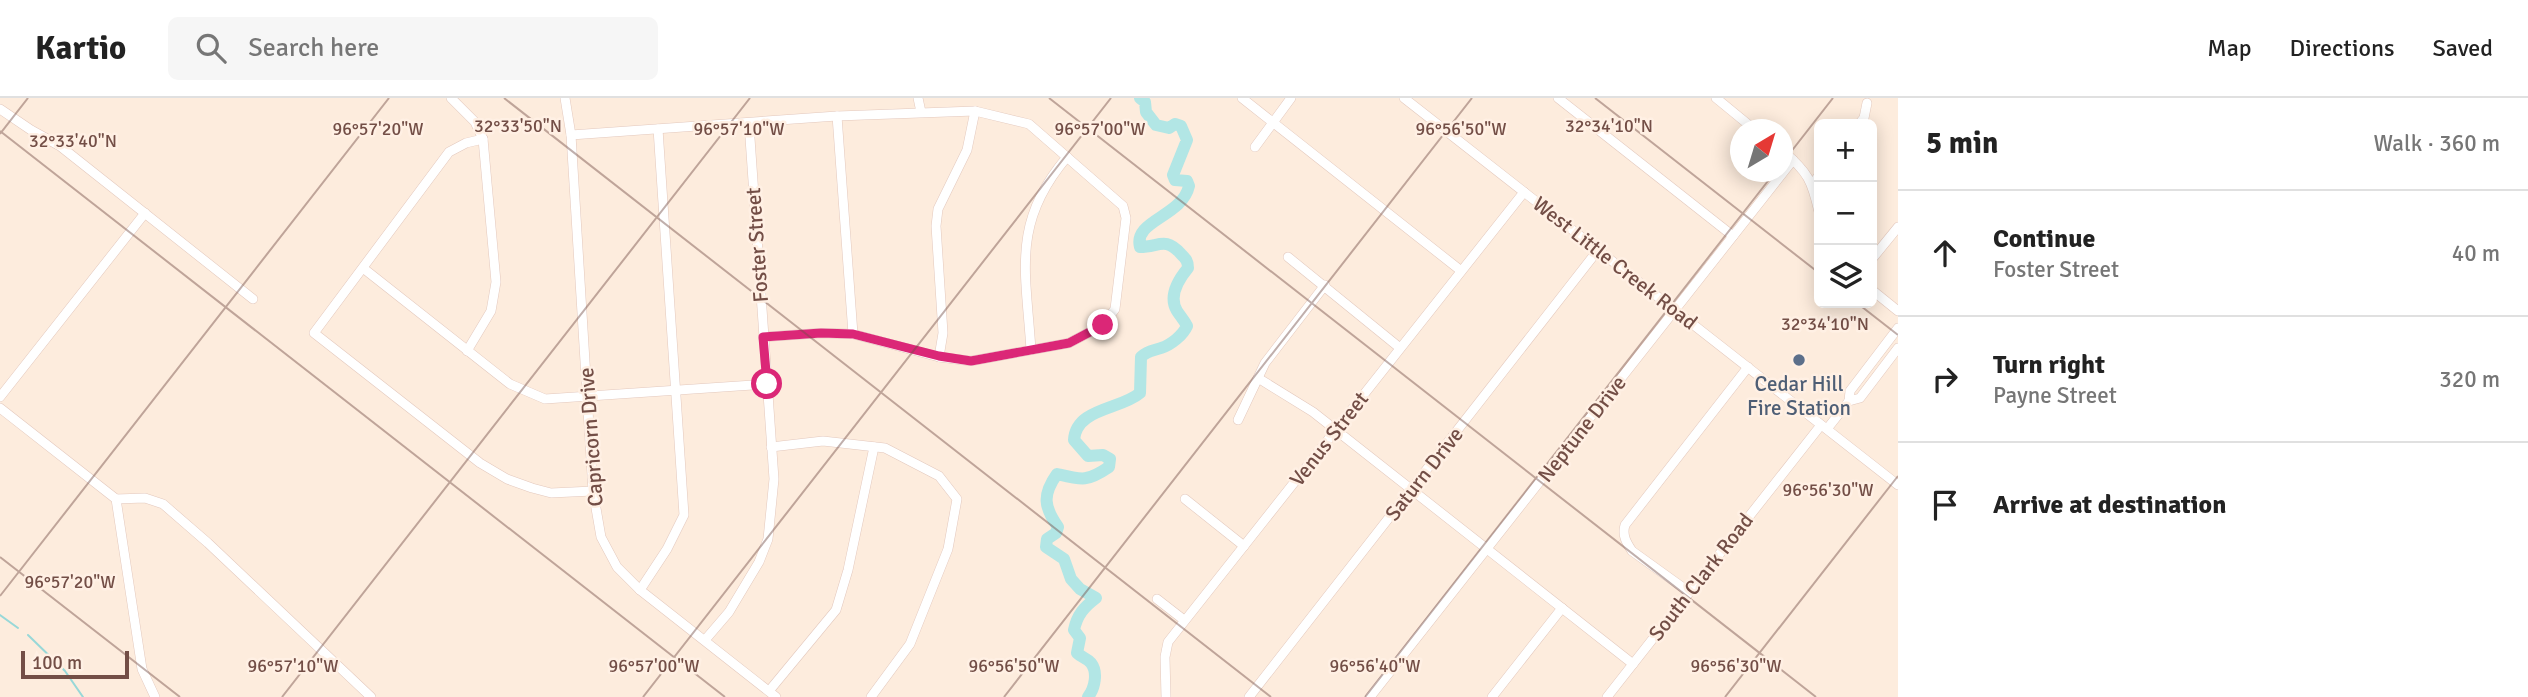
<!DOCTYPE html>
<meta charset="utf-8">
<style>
:root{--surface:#fff;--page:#f6f6f6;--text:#222;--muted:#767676;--line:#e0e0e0}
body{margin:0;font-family:Signika,sans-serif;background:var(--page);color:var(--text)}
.controls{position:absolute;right:21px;top:21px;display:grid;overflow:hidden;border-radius:10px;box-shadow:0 4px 18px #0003}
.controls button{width:63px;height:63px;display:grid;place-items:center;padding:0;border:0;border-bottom:2px solid var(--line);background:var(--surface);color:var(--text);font:35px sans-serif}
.compass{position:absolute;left:1730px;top:21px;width:63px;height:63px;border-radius:50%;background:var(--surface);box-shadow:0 4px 18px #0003;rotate:38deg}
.scale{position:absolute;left:21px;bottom:18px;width:108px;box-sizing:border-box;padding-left:7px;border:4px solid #734e46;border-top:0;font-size:19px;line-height:24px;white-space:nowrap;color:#734e46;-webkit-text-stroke:5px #fff0e4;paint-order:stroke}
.stop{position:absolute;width:21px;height:21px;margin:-16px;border:5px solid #db2777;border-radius:50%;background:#fff}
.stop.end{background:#db2777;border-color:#fff;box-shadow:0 2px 7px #0008}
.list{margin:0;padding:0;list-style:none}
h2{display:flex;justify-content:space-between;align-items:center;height:91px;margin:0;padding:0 28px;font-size:30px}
h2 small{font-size:23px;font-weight:400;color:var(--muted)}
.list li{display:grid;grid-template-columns:46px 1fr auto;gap:21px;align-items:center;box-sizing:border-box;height:126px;padding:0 28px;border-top:2px solid var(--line)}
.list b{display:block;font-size:26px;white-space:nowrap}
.list p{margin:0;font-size:23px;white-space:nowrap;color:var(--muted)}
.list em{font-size:23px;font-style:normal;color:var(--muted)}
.icon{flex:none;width:38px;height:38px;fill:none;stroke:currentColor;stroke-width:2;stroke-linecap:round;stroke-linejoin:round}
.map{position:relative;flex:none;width:1898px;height:599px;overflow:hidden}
header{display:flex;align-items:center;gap:42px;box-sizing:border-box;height:98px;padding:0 35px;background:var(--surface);border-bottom:2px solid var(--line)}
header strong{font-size:33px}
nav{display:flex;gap:38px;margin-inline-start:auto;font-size:24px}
.search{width:490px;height:63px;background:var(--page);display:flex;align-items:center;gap:18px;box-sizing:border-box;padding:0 24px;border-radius:10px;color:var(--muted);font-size:26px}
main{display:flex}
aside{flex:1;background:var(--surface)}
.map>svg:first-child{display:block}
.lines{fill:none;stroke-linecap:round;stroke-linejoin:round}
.stream{stroke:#98d8d8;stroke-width:2}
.river{stroke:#b2e6e5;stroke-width:12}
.minor-casing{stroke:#e3c8bd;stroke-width:10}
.minor{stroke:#fff;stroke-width:9}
.route{stroke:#db2777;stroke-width:9}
.ticks{fill:none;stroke:#734e46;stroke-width:2;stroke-opacity:0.45}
.service-dot{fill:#5c6f8a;stroke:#fff0e4;stroke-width:2.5}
.labels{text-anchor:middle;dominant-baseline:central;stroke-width:5;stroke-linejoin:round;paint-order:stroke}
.street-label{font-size:21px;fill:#734e46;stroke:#fff0e4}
.service-label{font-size:21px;fill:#4e5e75;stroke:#fff0e4}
.ticks-label{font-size:18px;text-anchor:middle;fill:#734e46;stroke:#fff0e4;stroke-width:5;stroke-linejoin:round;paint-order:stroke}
</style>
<header>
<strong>Kartio</strong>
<div class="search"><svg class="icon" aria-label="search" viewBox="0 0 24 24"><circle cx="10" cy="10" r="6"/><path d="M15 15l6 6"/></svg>Search here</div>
<nav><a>Map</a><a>Directions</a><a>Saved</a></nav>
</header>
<main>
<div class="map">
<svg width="1898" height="599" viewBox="0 0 1898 599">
<rect width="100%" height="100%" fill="#fdecdd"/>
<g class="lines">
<g class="stream">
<path d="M0,517L18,530"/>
<path d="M28,537L65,573L83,599"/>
</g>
<path class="river" d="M1088,599C1095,590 1098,574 1091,565C1087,560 1081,559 1077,555L1080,540L1074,532C1077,517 1084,509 1096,500L1080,491L1071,481L1064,461L1046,449L1047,441L1056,435L1058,429C1044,409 1042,397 1057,376C1082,382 1087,384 1109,369L1110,361L1103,357L1088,358L1074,342C1076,310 1120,312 1140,295L1141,259C1148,252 1153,253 1161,250C1171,247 1183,237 1187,228C1184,222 1181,219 1177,213C1168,198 1178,182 1188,170C1188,163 1186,161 1181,156C1165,138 1159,149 1140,149C1133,122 1182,119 1189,88L1187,83L1175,82L1173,77L1187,42L1181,28L1175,26L1169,30L1156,27L1146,14L1145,4L1140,0"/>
<g class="minor-casing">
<g id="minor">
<path d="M451,0L475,24L483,41L496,184L491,213L467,253"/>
<path d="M565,0L571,37L593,393L601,439L617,469L640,492L776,599"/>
<path d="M918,0L921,14"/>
<path d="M1242,0L1460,172"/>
<path d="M1404,0L1898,387"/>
<path d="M1558,0L1733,138"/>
<path d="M1716,0L1755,32"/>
<path d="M0,11L31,32L60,48L253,201"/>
<path d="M837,18L853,236"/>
<path d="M1859,26L1864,20L1867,5"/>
<path d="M571,37L837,18L975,13L1029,26L1123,108L1126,120L1115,211L1103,227L1069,245L971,263L939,259L853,236L821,235L763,239"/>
<path d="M483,41L466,45L449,54L314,235L480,365L507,381L532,390L551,395L593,393"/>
<path d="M1255,49L1291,0"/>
<path d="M1783,53C1808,74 1812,83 1819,114"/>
<path d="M1813,86L1819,77"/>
<path d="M1288,159L1400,250"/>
<path d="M1872,161L1898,129"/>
<path d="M363,170L510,286L545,301L767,286"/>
<path d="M1872,192L1898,213"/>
<path d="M1031,252C1026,173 1011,125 1067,59"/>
<path d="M939,259L943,235L936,128L938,111L967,52L975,13"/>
<path d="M1258,280L1313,314L1633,566"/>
<path d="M0,299L145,115"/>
<path d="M1849,303L1850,293L1898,230"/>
<path d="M0,310L116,401L142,571L155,599"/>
<path d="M1238,322L1265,265L1325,187"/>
<path d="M1827,331L1849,303L1860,300L1898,250"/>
<path d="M771,349L823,343L885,350L939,378L957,401L948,451L910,546L871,599"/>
<path d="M116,401L145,400L163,406L208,445L371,599"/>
<path d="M1185,401L1244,448"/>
<path d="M640,492L667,451L684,417L658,31"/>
<path d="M1689,494L1632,453C1626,444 1622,437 1625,427L1748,269"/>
<path d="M1157,501L1184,522"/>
<path d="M705,542L729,514L759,464L768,441L774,381L749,26"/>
<path d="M769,593L836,512L848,472L874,349"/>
<path d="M1166,599L1165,559L1168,544L1524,94"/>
<path d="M1249,599L1598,152"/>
<path d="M1370,599L1793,62"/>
<path d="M1492,599L1562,510"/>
<path d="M1607,599L1821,327"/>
</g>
</g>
<use href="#minor" class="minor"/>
</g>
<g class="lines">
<path class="route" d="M767,286L763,239L821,235L853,236L939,258L971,263L1069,245L1103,227"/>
</g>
<path class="ticks" d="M504,0L1271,599M1049,0L1816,599M1595,0L1819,175M0,33L725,599M0,36L28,0M1783,64L1833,0M1857,205L1898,237M0,459L180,599M0,498L389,0M282,599L750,0M643,599L1111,0M1004,599L1472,0M1365,599L1775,74M1725,599L1898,378"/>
<circle class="service-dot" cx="1799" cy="262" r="7"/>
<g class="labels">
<g class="street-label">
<text transform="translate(757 147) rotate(-94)">Foster Street</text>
<text transform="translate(1615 165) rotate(38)">West Little Creek Road</text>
<text transform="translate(1582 331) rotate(-52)">Neptune Drive</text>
<text transform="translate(591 339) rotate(-94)">Capricorn Drive</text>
<text transform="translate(1329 341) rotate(-52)">Venus Street</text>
<text transform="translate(1424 376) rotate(-52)">Saturn Drive</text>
<text transform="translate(1701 479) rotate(-52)">South Clark Road</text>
</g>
<g class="service-label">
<text x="1799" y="286">Cedar Hill<tspan x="1799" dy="24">Fire Station</tspan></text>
</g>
</g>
<g class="ticks-label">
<text x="518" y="34">32°33'50"N</text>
<text x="1609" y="34">32°34'10"N</text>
<text x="378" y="37">96°57'20"W</text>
<text x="739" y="37">96°57'10"W</text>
<text x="1100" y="37">96°57'00"W</text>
<text x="1461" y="37">96°56'50"W</text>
<text x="73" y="49">32°33'40"N</text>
<text x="1825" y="232">32°34'10"N</text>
<text x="1828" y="398">96°56'30"W</text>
<text x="70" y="490">96°57'20"W</text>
<text x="293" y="574">96°57'10"W</text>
<text x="654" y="574">96°57'00"W</text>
<text x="1014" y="574">96°56'50"W</text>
<text x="1375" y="574">96°56'40"W</text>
<text x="1736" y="574">96°56'30"W</text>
</g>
</svg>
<div class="controls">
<button>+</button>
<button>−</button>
<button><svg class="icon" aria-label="layers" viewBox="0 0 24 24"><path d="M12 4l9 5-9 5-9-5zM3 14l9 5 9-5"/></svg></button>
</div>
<svg class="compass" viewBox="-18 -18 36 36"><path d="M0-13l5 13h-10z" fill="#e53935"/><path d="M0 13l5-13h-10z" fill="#767676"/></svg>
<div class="scale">100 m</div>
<div class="stop" style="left:767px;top:286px"></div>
<div class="stop end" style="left:1103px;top:227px"></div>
</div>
<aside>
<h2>5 min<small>Walk · 360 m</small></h2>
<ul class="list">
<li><svg class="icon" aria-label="ahead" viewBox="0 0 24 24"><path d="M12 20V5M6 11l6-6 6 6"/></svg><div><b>Continue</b><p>Foster Street</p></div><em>40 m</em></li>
<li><svg class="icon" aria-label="right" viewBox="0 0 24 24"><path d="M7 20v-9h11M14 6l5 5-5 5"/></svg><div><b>Turn right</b><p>Payne Street</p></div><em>320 m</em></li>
<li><svg class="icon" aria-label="arrive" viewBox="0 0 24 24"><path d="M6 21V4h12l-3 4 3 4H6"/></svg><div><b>Arrive at destination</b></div></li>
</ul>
</aside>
</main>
